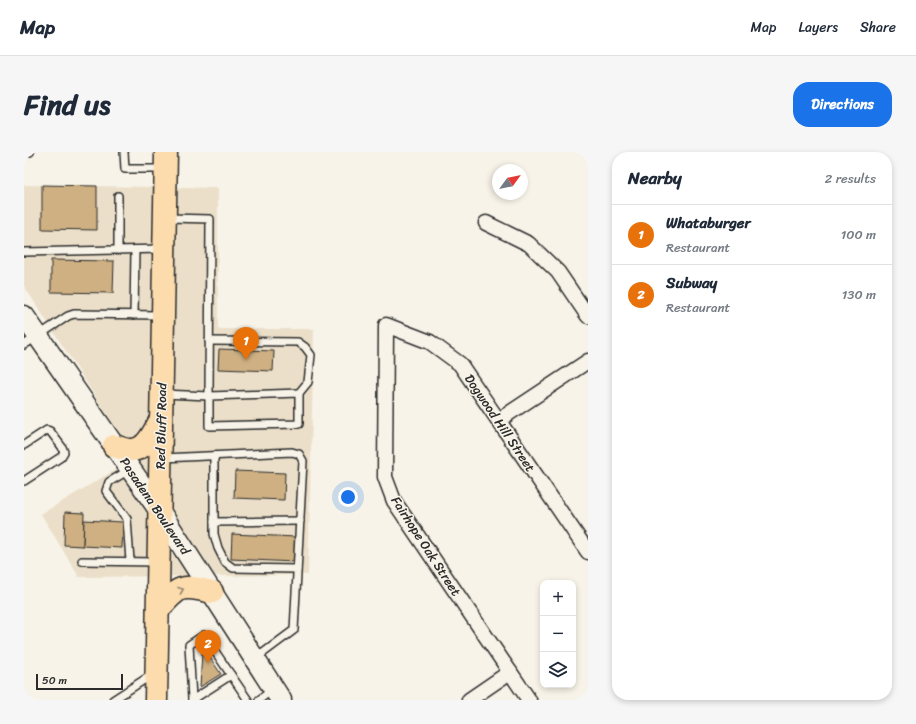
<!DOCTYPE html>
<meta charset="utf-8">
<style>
:root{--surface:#fff;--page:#f6f6f7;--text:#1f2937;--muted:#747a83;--line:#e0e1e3;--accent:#1a73e8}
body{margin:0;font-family:Sriracha,sans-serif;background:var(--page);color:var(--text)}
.controls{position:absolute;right:12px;bottom:12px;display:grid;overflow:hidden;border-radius:8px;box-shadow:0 2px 6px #0003}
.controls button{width:36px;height:36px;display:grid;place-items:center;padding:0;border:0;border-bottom:1px solid var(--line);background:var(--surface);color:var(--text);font:20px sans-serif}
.compass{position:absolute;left:468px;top:12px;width:36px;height:36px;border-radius:50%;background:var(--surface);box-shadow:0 2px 6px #0003;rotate:57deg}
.scale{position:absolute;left:12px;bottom:10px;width:87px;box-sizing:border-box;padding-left:4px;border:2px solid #2b2b2b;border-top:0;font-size:11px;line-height:14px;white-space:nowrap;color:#2b2b2b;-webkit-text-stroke:3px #f7f3e8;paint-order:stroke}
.you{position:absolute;left:324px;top:345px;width:14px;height:14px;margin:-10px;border:3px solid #fff;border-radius:50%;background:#1a73e8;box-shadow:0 0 0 6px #1a73e833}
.badge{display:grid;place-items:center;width:26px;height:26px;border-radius:50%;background:var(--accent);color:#fff;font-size:13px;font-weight:700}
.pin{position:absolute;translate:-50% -33px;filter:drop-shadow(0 1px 2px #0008)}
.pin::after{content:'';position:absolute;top:21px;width:14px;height:12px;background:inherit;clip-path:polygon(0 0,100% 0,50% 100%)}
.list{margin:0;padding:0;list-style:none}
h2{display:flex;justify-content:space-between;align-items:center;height:52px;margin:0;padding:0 16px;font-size:17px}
h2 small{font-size:13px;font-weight:400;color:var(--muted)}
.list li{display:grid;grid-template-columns:26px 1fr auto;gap:12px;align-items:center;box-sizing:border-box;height:60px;padding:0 16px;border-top:1px solid var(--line)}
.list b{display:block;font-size:15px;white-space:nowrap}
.list p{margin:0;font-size:13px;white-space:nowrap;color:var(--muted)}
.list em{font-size:13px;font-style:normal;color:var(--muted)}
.icon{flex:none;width:22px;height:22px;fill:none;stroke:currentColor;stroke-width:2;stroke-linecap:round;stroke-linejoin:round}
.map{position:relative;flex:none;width:564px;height:548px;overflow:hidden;border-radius:16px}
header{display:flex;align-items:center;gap:24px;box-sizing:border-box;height:56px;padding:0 20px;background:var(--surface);border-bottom:1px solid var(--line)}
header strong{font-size:19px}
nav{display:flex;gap:22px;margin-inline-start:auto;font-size:14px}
.intro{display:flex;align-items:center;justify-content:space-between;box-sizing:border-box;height:96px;padding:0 24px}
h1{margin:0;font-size:28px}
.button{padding:10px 18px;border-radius:16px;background:var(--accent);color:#fff;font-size:14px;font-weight:700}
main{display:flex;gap:24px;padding:0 24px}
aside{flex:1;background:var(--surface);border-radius:16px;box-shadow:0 2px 6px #0003}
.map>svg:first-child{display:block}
.built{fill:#ebdfc9}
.building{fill:#ceb082;stroke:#2b2b2b}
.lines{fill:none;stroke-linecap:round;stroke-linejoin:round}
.service-casing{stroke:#2b2b2b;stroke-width:10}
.minor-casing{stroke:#2b2b2b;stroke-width:17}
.secondary-casing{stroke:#2b2b2b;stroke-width:23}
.primary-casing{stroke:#2b2b2b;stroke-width:25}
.service{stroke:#f7f3e8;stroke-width:7}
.minor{stroke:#f7f3e8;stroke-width:14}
.secondary{stroke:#f7f3e8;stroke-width:20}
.primary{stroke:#fcdcac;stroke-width:22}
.oneway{stroke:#94846c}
.labels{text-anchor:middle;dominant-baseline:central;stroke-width:3;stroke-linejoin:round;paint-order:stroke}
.street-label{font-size:13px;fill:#2b2b2b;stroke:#f7f3e8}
</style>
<header>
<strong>Map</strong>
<nav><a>Map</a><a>Layers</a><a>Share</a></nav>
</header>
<div class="intro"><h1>Find us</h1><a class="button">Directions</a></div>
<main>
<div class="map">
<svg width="564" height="548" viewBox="0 0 564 548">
<rect width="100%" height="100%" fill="#f7f3e8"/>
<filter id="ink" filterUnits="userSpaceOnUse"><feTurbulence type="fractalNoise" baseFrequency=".025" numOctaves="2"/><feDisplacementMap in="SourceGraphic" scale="8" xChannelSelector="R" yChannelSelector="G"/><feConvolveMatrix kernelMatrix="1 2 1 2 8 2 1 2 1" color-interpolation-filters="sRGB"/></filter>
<g filter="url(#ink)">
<path class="built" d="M0,33L194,36V177H290L284,423L55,425L17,362L111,306L0,134Z"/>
<g class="building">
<path d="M18,33L73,34V78L18,77Z"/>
<path d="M27,108L90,109L89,141L27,140Z"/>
<path d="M195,197L250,199L249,219L194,217Z"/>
<path d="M211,319L261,321L260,348L210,346Z"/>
<path d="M41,360L60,361L59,394L40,393Z"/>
<path d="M60,368L99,370L98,396L59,394Z"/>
<path d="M208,382L272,385L270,410L207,407Z"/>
<path d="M181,498L197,522L176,535L178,500Z"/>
</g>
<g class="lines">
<g class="service-casing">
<g id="service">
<path d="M100,0L101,17H140"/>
<path d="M0,1L6,0"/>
<path d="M94,98V44"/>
<path d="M0,100L138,97"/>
<path d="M110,163L111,98"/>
<path d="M185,189L274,190L281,195L287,203L284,230L275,241"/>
<path d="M0,193L44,164L50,162L137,163"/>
<path d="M275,241V272L185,274V244Z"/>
<path d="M139,242L185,244L186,67L144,66"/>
<path d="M0,293L23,278L26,279L38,295L40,300L37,305L0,329"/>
<path d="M190,304V382L194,396L201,410L209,416L273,417"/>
<path d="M139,306L268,300L275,302L279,309L270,478L231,507"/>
<path d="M105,318L85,330L82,339L103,367L106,409"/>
<path d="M190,370L276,369"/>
<path d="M58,409L132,410"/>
<path d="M168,547L165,493L180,483L207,523"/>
<path d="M89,548L129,522"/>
<path d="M168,548L207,523L224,548"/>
<path d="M235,548L248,538"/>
</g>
</g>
<g class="minor-casing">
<g id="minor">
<path d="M462,71L505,92L534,120L564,164"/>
<path d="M475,268L564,209"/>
<path d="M445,548L486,520"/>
<path d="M505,548L370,349L361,325L362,173L406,190L436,212L564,400"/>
</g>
</g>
<g class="secondary-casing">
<path id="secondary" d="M0,164L135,358L257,548"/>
</g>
<g class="primary-casing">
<g id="primary">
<path d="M90,294C95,295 101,298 106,298C122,299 129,281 136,269"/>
<path d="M134,458C155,434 157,432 188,440"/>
<path d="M132,548L142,0"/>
</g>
</g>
<use href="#service" class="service"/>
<use href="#minor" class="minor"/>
<use href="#secondary" class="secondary"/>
<use href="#primary" class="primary"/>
</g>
<defs><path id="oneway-chevron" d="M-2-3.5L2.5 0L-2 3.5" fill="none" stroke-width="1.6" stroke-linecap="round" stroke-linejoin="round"/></defs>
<use class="oneway" href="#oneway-chevron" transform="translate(157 438) rotate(-20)"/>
</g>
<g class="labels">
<g class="street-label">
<text transform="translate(476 271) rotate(56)">Dogwood Hill Street</text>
<text transform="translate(137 274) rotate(-89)">Red Bluff Road</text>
<text transform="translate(131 354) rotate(56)">Pasadena Boulevard</text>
<text transform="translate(402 394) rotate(57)">Fairhope Oak Street</text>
</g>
</g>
</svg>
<div class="controls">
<button>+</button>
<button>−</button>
<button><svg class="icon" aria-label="layers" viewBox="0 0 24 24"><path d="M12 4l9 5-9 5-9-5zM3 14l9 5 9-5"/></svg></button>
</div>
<svg class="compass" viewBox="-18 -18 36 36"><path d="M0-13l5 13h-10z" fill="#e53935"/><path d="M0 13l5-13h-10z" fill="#747a83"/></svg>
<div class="scale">50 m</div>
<div class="you"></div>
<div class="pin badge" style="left:222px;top:208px;background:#e8710a">1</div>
<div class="pin badge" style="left:184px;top:511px;background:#e8710a">2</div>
</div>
<aside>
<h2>Nearby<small>2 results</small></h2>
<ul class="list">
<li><span class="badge" style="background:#e8710a">1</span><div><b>Whataburger</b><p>Restaurant</p></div><em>100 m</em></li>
<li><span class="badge" style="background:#e8710a">2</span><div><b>Subway</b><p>Restaurant</p></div><em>130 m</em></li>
</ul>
</aside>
</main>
